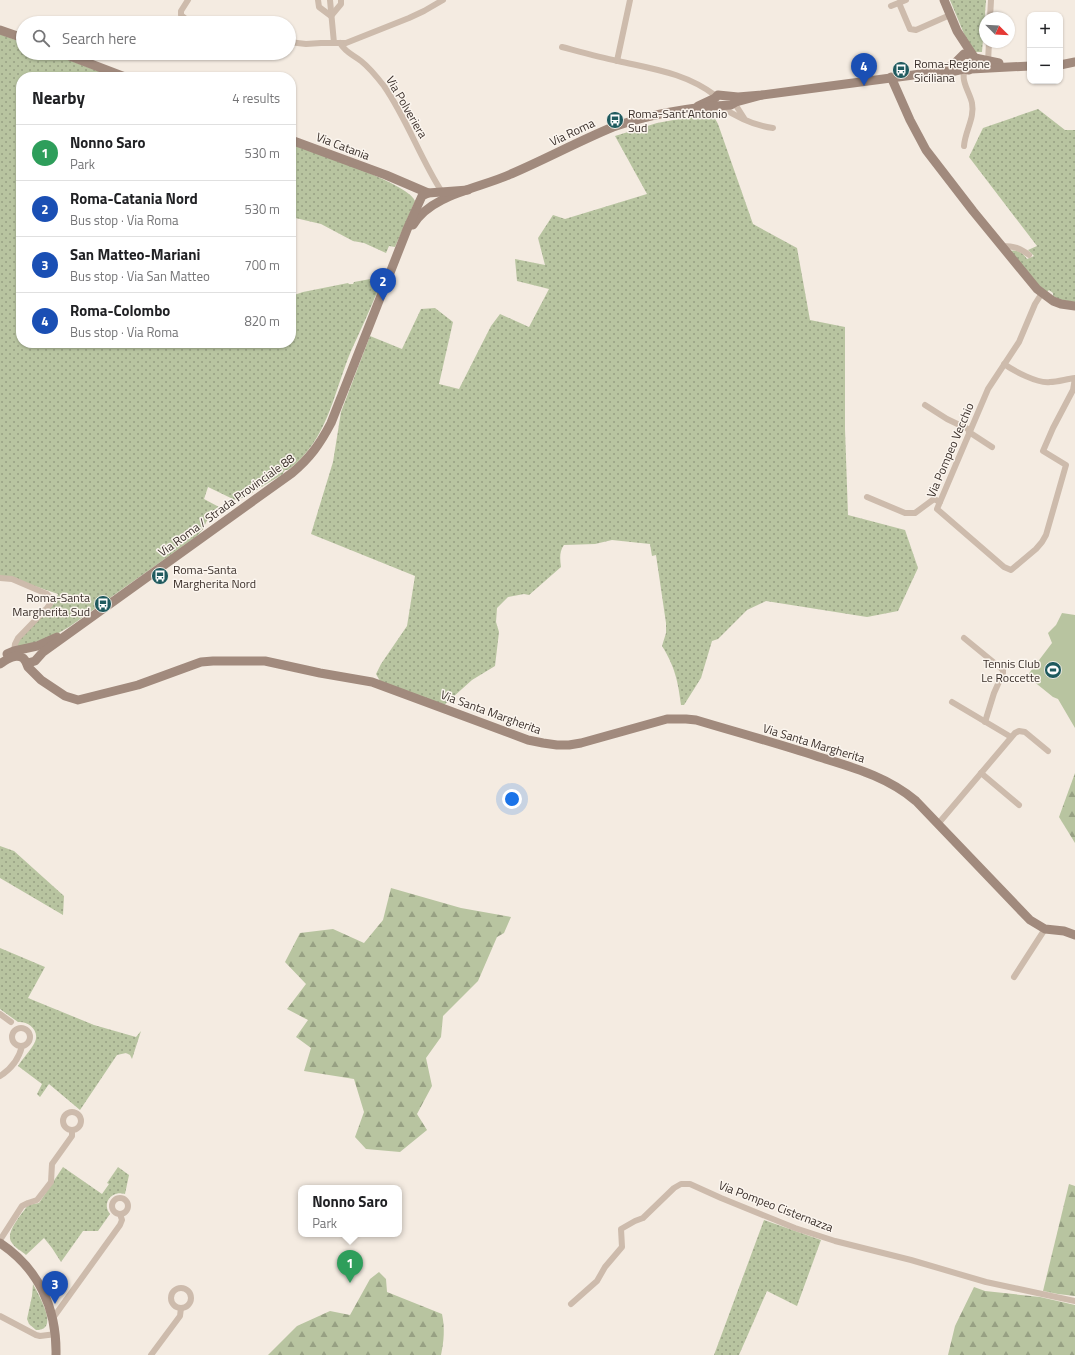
<!DOCTYPE html>
<meta charset="utf-8">
<style>
:root{--surface:#fff;--page:#f6f6f6;--text:#202124;--muted:#757577;--line:#e0e0e0;--accent:#1f5a5e}
body{margin:0;font-family:"Titillium Web",sans-serif;background:var(--page);color:var(--text)}
.controls{position:absolute;right:12px;top:12px;display:grid;overflow:hidden;border-radius:8px;box-shadow:0 1px 3px #0004}
.controls button{width:36px;height:36px;display:grid;place-items:center;padding:0;border:0;border-bottom:1px solid var(--line);background:var(--surface);color:var(--text);font:20px sans-serif}
.compass{position:absolute;left:979px;top:12px;width:36px;height:36px;border-radius:50%;background:var(--surface);box-shadow:0 1px 3px #0004;rotate:114deg}
.you{position:absolute;left:512px;top:799px;width:14px;height:14px;margin:-10px;border:3px solid #fff;border-radius:50%;background:#1a73e8;box-shadow:0 0 0 6px #1a73e833}
.badge{display:grid;place-items:center;width:26px;height:26px;border-radius:50%;background:var(--accent);color:#fff;font-size:13px;font-weight:700}
.pin{position:absolute;translate:-50% -33px;filter:drop-shadow(0 1px 2px #0008)}
.pin::after{content:'';position:absolute;top:21px;width:14px;height:12px;background:inherit;clip-path:polygon(0 0,100% 0,50% 100%)}
.popup{position:absolute;left:298px;top:1185px;width:104px;height:52px;box-sizing:border-box;display:grid;place-content:center;border-radius:8px;background:var(--surface);filter:drop-shadow(0 1px 3px #0005);font-size:13px;white-space:nowrap;color:var(--muted)}
.popup b{font-size:15px;color:var(--text)}
.popup::after{content:'';position:absolute;left:50%;top:100%;margin-left:-8px;border:8px solid transparent;border-top-color:var(--surface)}
.list{margin:0;padding:0;list-style:none}
h2{display:flex;justify-content:space-between;align-items:center;height:52px;margin:0;padding:0 16px;font-size:17px}
h2 small{font-size:13px;font-weight:400;color:var(--muted)}
.list li{display:grid;grid-template-columns:26px 1fr auto;gap:12px;align-items:center;box-sizing:border-box;height:56px;padding:0 16px;border-top:1px solid var(--line)}
.list b{display:block;font-size:15px;white-space:nowrap}
.list p{margin:0;font-size:13px;white-space:nowrap;color:var(--muted)}
.list em{font-size:13px;font-style:normal;color:var(--muted)}
.icon{flex:none;width:22px;height:22px;fill:none;stroke:currentColor;stroke-width:2;stroke-linecap:round;stroke-linejoin:round}
.map{position:relative;flex:none;width:1075px;height:1355px;overflow:hidden}
.search{position:absolute;background:var(--surface);box-shadow:0 1px 3px #0004;left:16px;top:16px;width:280px;height:44px;display:flex;align-items:center;gap:10px;box-sizing:border-box;padding:0 14px;border-radius:22px;color:var(--muted);font-size:15px}
.panel{position:absolute;background:var(--surface);box-shadow:0 1px 3px #0004;left:16px;top:72px;width:280px;height:276px;border-radius:16px}
.map>svg:first-child{display:block}
.grass{fill:url(#grass-dots)}
.forest{fill:url(#forest-firs)}
.park{fill:#b8c4a0}
.lines{fill:none;stroke-linecap:round;stroke-linejoin:round}
.street{stroke:#cdbbac;stroke-width:6}
.secondary{stroke:#a18a7d;stroke-width:9}
.labels{text-anchor:middle;dominant-baseline:central;stroke-width:3;stroke-linejoin:round;paint-order:stroke}
.poi-label{font-size:12px;fill:#3b302b;stroke:#fbf5ee;text-anchor:start}
.street-label{font-size:12px;fill:#3b302b;stroke:#fbf5ee}
</style>
<div class="map">
<svg width="1075" height="1355" viewBox="0 0 1075 1355">
<defs>
<pattern id="grass-dots" width="8" height="8" patternUnits="userSpaceOnUse"><rect width="8" height="8" fill="#b8c4a0"/><path d="M2 2h.1M6 6h.1" fill="none" stroke="#97a083" stroke-width="1.8" stroke-linecap="round"/></pattern>
<pattern id="forest-firs" width="22" height="20" patternUnits="userSpaceOnUse"><rect width="22" height="20" fill="#b8c4a0"/><path d="M5 1l3.5 6h-7zM16 11l3.5 6h-7z" fill="#97a083"/></pattern>
</defs>
<rect width="100%" height="100%" fill="#f4ebe1"/>
<g class="grass">
<path d="M950,0H986L982,52H974L967,41Z"/>
<path d="M0,34L23,43V53H50L114,77H21V343H291V296L303,292L348,283L349,284H353L354,282L381,277L383,278C373,303 362,327 351,351C333,394 328,440 288,470H285L283,473V474L245,497L235,500L208,487L204,499L219,507L211,512L203,529L197,536L69,627L55,635L16,649L20,638L51,607L55,602L58,594L11,578L0,576Z"/>
<path d="M1038,109L1065,130H1075V302L1060,300L1053,296V293L1049,290L1047,292L1039,286L1009,251C1018,249 1023,253 1027,259L1034,256L1028,250L1037,246L969,157L983,128Z"/>
<path d="M712,113L718,124L753,224L797,248L810,320L845,327V429L848,515L905,530L918,568L898,611L867,617L766,601L747,610L718,639L712,641L701,678L684,705H681C678,681 675,667 662,646L666,633V623L656,555L652,556L650,544L612,540L595,544L564,545C559,552 560,559 561,567L529,595L524,594L508,597L497,608L496,622L499,632L495,666L472,680L443,706L380,681L376,674L381,664L407,626L415,576L311,534L333,462L341,412L370,336L402,349L421,309L435,308L453,322L439,384L459,389L491,326L500,314L529,327L549,289L517,281L515,259L545,265L538,238L553,215L565,219L647,194L615,136L657,123Z"/>
<path d="M291,144C312,152 409,183 415,201L395,247L389,246L386,253L364,243L353,241L321,224L291,217Z"/>
<path d="M0,846L14,851L64,896L63,915L0,878Z"/>
<path d="M0,948L45,967L28,998L94,1025L136,1037L141,1031L132,1059L130,1055L126,1053L117,1055L80,1110L49,1084L40,1097L37,1094L42,1084L18,1066C23,1058 31,1050 35,1042C40,1030 28,1021 18,1022L0,1009Z"/>
<path d="M63,1167L102,1194L109,1184L107,1183L118,1167L129,1175L125,1194C113,1190 101,1202 110,1214L98,1231H83L61,1262L52,1248L44,1238L26,1255C22,1251 15,1248 12,1243C4,1233 22,1214 28,1205L39,1203Z"/>
<path d="M764,1220L821,1240L797,1306L767,1291L739,1355H714Z"/>
<path d="M33,1284C38,1294 61,1331 36,1330L29,1324L27,1319L32,1296Z"/>
</g>
<g class="forest">
<path d="M1075,773V843L1059,817Z"/>
<path d="M391,888L461,908L511,917L504,933L497,937L478,981L443,1016L441,1037L426,1058L432,1086L417,1114L427,1130L400,1152L366,1149L355,1137L364,1112L354,1079L304,1071L311,1048L296,1037L308,1020L287,1009L306,984L285,962L300,933L333,929L364,943L383,920Z"/>
<path d="M1069,1184L1075,1186V1296L1058,1294L1043,1291Z"/>
<path d="M379,1272L386,1279L387,1292L442,1314C445,1328 444,1341 441,1355H268L297,1326L330,1311L350,1315L370,1279Z"/>
<path d="M974,1287L985,1291L1040,1297L1075,1305V1355H948L955,1326Z"/>
</g>
<path class="park" d="M1062,613L1075,615V728L1058,699L1053,697L1027,676L1052,643L1048,633L1056,625Z"/>
<g class="lines">
<g class="street">
<path d="M188,0L181,11V15L186,19L195,23"/>
<path d="M318,0L319,7L331,16L341,4V0"/>
<path d="M330,0L334,43"/>
<path d="M899,3L910,29L916,30L950,15"/>
<path d="M891,6L906,0"/>
<path d="M990,18L991,0"/>
<path d="M289,42L306,44L321,43H346L409,18L424,11L443,0"/>
<path d="M340,43C346,53 352,54 361,61C370,68 377,77 384,86C407,119 420,158 442,192"/>
<path d="M562,47C581,52 599,57 618,61C653,69 686,73 716,96"/>
<path d="M617,61L630,0"/>
<path d="M988,62L989,42"/>
<path d="M735,104L744,118"/>
<path d="M720,106C735,116 755,126 773,128"/>
<path d="M964,146C965,131 975,118 972,103C970,93 960,80 965,70"/>
<path d="M1002,246C1014,246 1020,248 1029,255"/>
<path d="M1004,364C1014,371 1038,384 1050,382C1058,382 1066,379 1075,378L1073,390L1053,428L1043,451L1066,465L1046,535L1042,542L1036,549L1011,570L1004,567L937,509L988,389L1019,342L1035,304L1042,293"/>
<path d="M925,405L947,419L970,430"/>
<path d="M969,432L992,447"/>
<path d="M867,497L905,513H915L934,499L940,502"/>
<path d="M0,578L12,579L47,594L51,598L50,604L47,608L18,638L15,644L14,651"/>
<path d="M964,638L1003,670V673L994,693L985,722"/>
<path d="M952,702L1011,737"/>
<path d="M981,773L1019,805"/>
<path d="M938,824L1015,733L1019,731L1025,732L1048,751"/>
<path d="M1014,977L1045,929"/>
<path d="M0,1014L11,1022"/>
<circle cx="21" cy="1037" r="9"/>
<path d="M0,1076C11,1069 19,1059 22,1046"/>
<circle cx="72" cy="1121" r="9"/>
<circle cx="120" cy="1206" r="8"/>
<path d="M0,1240L22,1206L28,1203L37,1200L51,1182L52,1164L72,1136V1130"/>
<circle cx="181" cy="1298" r="10"/>
<path d="M571,1304L597,1281L605,1267L622,1247L621,1229L635,1221L643,1218L674,1188L681,1184H690L721,1198L795,1228L835,1241L911,1260L986,1282L1075,1301"/>
<path d="M0,1316L36,1335L40,1336L56,1334"/>
<path d="M53,1318L120,1225L122,1220L120,1214"/>
<path d="M151,1355L180,1316L181,1308"/>
</g>
<g class="secondary">
<path d="M0,30L23,38"/>
<path d="M62,53L125,77"/>
<path d="M975,58L999,63"/>
<path d="M1060,65L1075,62"/>
<path d="M971,69L1030,66"/>
<path d="M941,74L964,69L969,70L973,67L975,62L974,57L957,31L944,0"/>
<path d="M891,77L910,120L926,150L973,211L1037,289L1053,301L1061,304L1075,306"/>
<path d="M698,106L715,98L718,95L738,97L762,95L921,74L947,68L954,64L964,54L972,55"/>
<path d="M291,140L386,175L428,193"/>
<path d="M413,225C431,194 481,188 511,174C546,159 579,141 613,127C651,114 692,107 731,105L736,102L762,95"/>
<path d="M7,654L14,651L37,646L57,637"/>
<path d="M26,662L28,667L41,680L65,696L78,700L138,685L201,662L213,661H265L320,673L372,682L528,740L543,743L557,745H569L581,743L667,719H686L696,720C736,732 776,743 816,756C851,767 887,776 916,801L1030,920L1045,929L1064,931L1075,935"/>
<path d="M0,664C6,660 15,653 23,658C25,660 26,662 28,663L35,661L43,652L292,473C310,458 320,444 331,423L408,227L422,196L428,193L468,190"/>
<path d="M0,1243C39,1269 57,1309 56,1355"/>
</g>
</g>
<defs>
<g id="bus-disc" transform="scale(0.9)"><circle r="9.5" fill="#1f5a5e" stroke="#fbf5ee"/><path d="M-5-6H5V4H4V6H2V4H-2V6H-4V4H-5ZM-3.5-4V0h7V-4ZM-3.5 1.2v1.5H-2V1.2ZM2 1.2v1.5H3.5V1.2Z" fill="#fff"/></g>
<g id="stadium-disc" transform="scale(0.9)"><circle r="9.5" fill="#1f5a5e" stroke="#fbf5ee"/><path d="M0-5a6.5 5 0 1 0 0 10a6.5 5 0 1 0 0-10ZM-3.5-1.8h7v3.6h-7Z" fill="#fff"/></g>
</defs>
<g fill-rule="evenodd">
<use href="#bus-disc" x="901" y="70"/>
<use href="#bus-disc" x="615" y="120"/>
<use href="#bus-disc" x="160" y="576"/>
<use href="#bus-disc" x="103" y="604"/>
<use href="#stadium-disc" x="1053" y="670"/>
</g>
<g class="labels">
<g class="poi-label">
<text x="914" y="63">Roma-Regione<tspan x="914" dy="14">Siciliana</tspan></text>
<text x="628" y="113">Roma-Sant'Antonio<tspan x="628" dy="14">Sud</tspan></text>
<text x="173" y="569">Roma-Santa<tspan x="173" dy="14">Margherita Nord</tspan></text>
<text x="90" y="597" text-anchor="end">Roma-Santa<tspan x="90" dy="14">Margherita Sud</tspan></text>
<text x="1040" y="663" text-anchor="end">Tennis Club<tspan x="1040" dy="14">Le Roccette</tspan></text>
</g>
<g class="street-label">
<text transform="translate(407 107) rotate(60)">Via Polveriera</text>
<text transform="translate(572 132) rotate(-25)">Via Roma</text>
<text transform="translate(343 146) rotate(21)">Via Catania</text>
<text transform="translate(950 450) rotate(-67)">Via Pompeo Vecchio</text>
<text transform="translate(226 505) rotate(-36)">Via Roma / Strada Provinciale 88</text>
<text transform="translate(491 712) rotate(20)">Via Santa Margherita</text>
<text transform="translate(814 743) rotate(17)">Via Santa Margherita</text>
<text transform="translate(776 1206) rotate(21)">Via Pompeo Cisternazza</text>
</g>
</g>
</svg>
<div class="controls">
<button>+</button>
<button>−</button>
</div>
<svg class="compass" viewBox="-18 -18 36 36"><path d="M0-13l5 13h-10z" fill="#e53935"/><path d="M0 13l5-13h-10z" fill="#757577"/></svg>
<div class="you"></div>
<div class="pin badge" style="left:350px;top:1283px;background:#2e9e5b">1</div>
<div class="popup"><b>Nonno Saro</b>Park</div>
<div class="pin badge" style="left:383px;top:301px;background:#1a4fb4">2</div>
<div class="pin badge" style="left:55px;top:1304px;background:#1a4fb4">3</div>
<div class="pin badge" style="left:864px;top:86px;background:#1a4fb4">4</div>
<div class="search"><svg class="icon" aria-label="search" viewBox="0 0 24 24"><circle cx="10" cy="10" r="6"/><path d="M15 15l6 6"/></svg>Search here</div>
<section class="panel">
<h2>Nearby<small>4 results</small></h2>
<ul class="list">
<li><span class="badge" style="background:#2e9e5b">1</span><div><b>Nonno Saro</b><p>Park</p></div><em>530 m</em></li>
<li><span class="badge" style="background:#1a4fb4">2</span><div><b>Roma-Catania Nord</b><p>Bus stop · Via Roma</p></div><em>530 m</em></li>
<li><span class="badge" style="background:#1a4fb4">3</span><div><b>San Matteo-Mariani</b><p>Bus stop · Via San Matteo</p></div><em>700 m</em></li>
<li><span class="badge" style="background:#1a4fb4">4</span><div><b>Roma-Colombo</b><p>Bus stop · Via Roma</p></div><em>820 m</em></li>
</ul>
</section>
</div>
